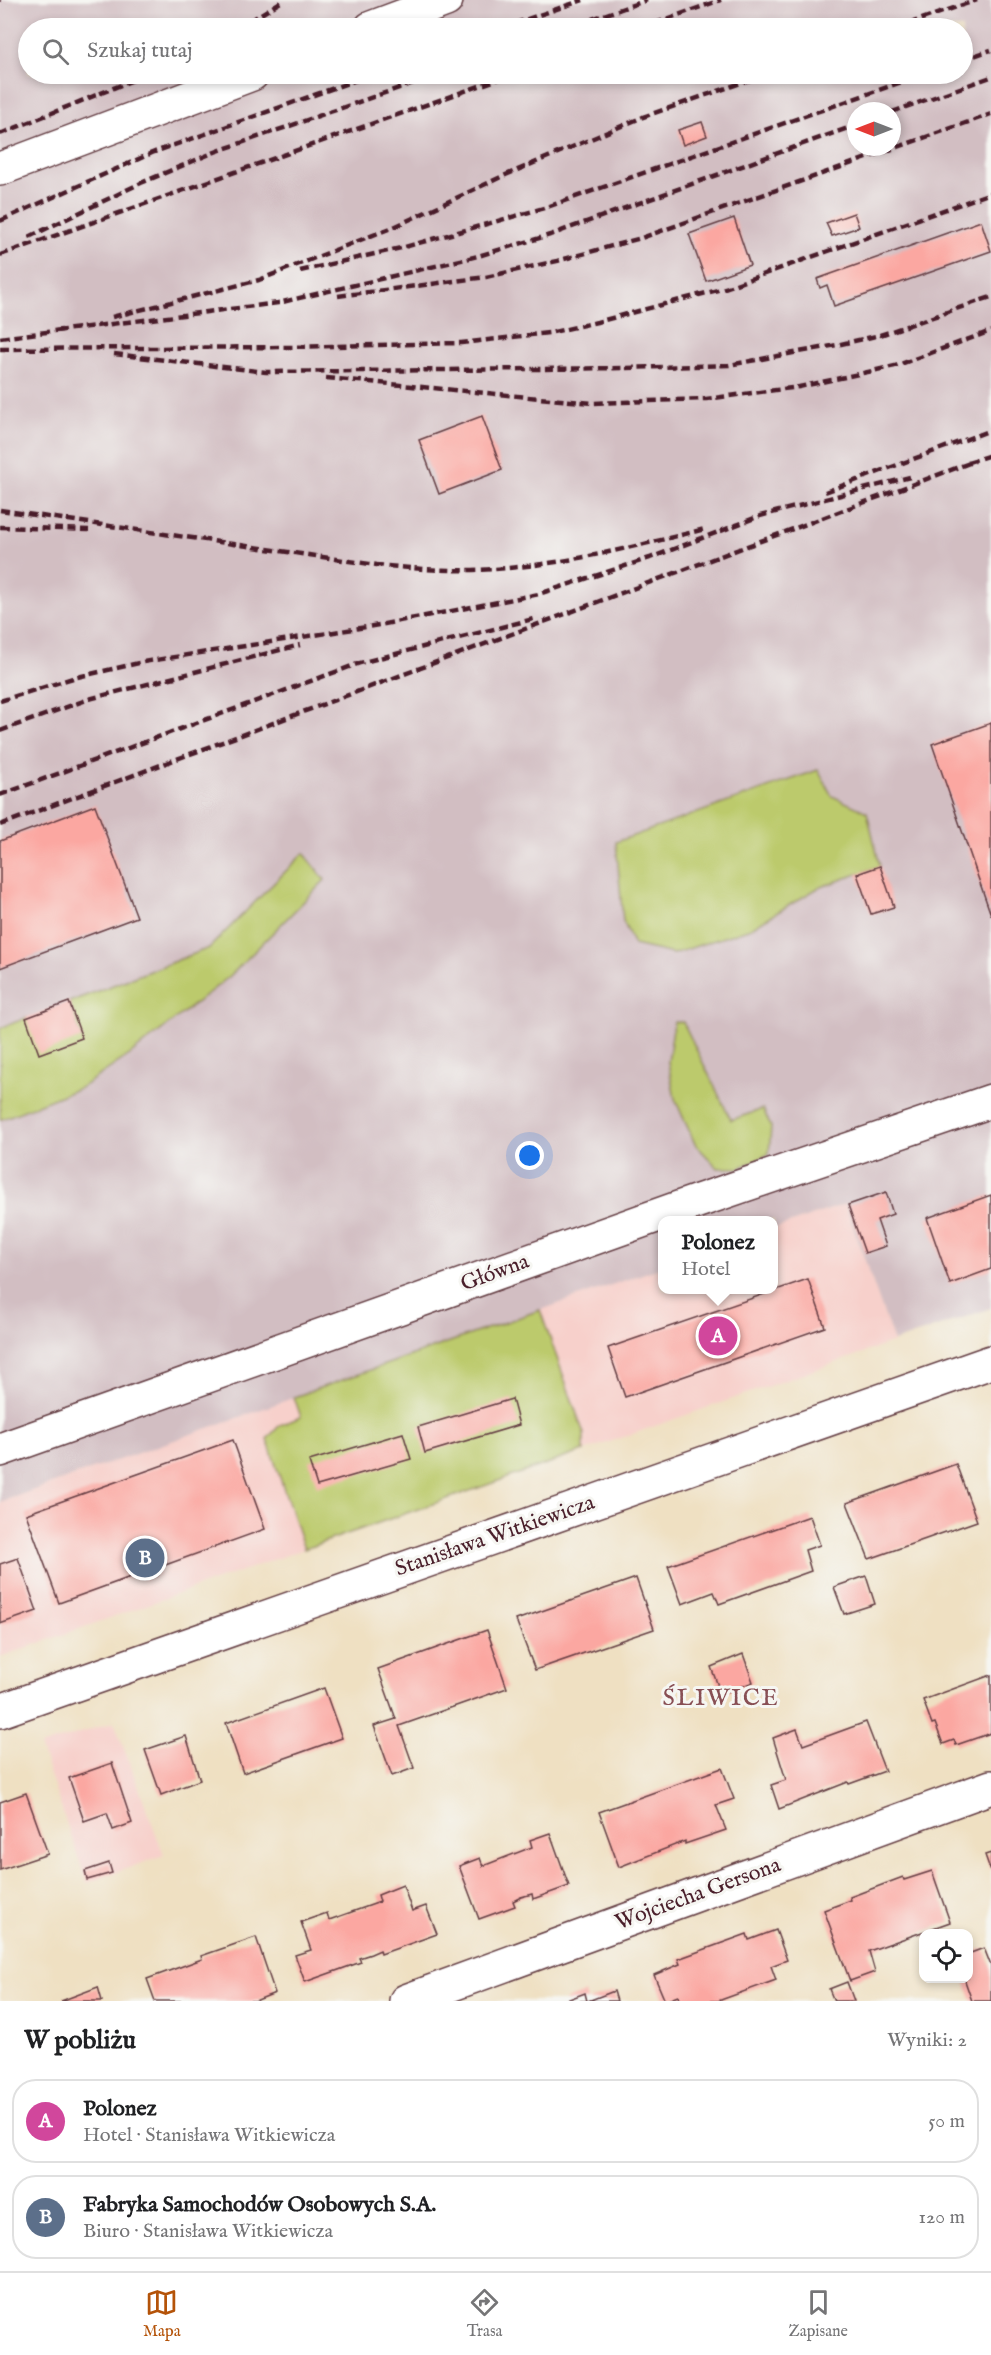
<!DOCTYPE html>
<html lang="pl">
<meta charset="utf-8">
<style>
:root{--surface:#fff;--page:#f2f2f2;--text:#202124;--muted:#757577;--line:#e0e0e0;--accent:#b45309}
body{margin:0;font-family:"IM FELL English",serif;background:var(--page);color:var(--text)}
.controls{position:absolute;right:18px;bottom:18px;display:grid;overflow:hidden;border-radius:12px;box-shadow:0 3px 9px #0003}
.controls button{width:54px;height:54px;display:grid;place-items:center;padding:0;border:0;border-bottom:2px solid var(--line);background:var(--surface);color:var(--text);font:30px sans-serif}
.compass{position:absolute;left:847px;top:102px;width:54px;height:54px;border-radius:50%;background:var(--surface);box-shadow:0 3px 9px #0003;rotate:270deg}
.you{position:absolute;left:530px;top:1156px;width:21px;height:21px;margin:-15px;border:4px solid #fff;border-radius:50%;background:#1a73e8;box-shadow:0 0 0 9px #1a73e833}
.badge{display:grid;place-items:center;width:39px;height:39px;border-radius:50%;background:var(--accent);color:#fff;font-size:20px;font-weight:700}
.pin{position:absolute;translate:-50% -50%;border:3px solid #fff;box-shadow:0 2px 6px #0006}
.popup{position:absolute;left:658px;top:1216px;width:120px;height:78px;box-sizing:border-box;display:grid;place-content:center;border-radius:12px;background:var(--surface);filter:drop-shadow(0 2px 4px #0005);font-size:20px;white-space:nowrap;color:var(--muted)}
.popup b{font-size:22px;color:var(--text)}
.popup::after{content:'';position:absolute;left:50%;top:100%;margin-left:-12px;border:12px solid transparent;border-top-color:var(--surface)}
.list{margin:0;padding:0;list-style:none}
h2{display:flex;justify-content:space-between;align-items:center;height:78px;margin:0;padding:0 24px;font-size:26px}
h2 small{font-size:20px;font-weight:400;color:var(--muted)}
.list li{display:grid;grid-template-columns:39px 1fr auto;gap:18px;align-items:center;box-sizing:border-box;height:84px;margin:0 12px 12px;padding:0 12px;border:2px solid var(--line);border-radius:24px}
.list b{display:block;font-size:22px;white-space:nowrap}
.list p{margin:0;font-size:20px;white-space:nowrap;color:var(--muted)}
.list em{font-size:20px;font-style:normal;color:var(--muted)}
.icon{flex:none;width:33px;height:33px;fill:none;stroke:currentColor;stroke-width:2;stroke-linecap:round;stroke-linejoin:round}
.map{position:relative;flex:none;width:991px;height:2001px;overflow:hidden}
.search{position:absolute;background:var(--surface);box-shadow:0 3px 9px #0003;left:18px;right:18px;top:18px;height:66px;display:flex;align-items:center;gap:15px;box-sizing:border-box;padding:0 21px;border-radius:33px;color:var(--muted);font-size:22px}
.sheet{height:270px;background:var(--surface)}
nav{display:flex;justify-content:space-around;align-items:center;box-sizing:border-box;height:84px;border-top:2px solid var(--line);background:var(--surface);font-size:16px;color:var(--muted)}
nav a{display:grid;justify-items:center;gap:3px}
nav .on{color:var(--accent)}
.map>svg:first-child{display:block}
.built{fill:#f7d0cb}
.industrial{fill:#d2bec2;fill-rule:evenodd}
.green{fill:#bcca6c;stroke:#83744c;stroke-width:1.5}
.building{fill:#fba7a1}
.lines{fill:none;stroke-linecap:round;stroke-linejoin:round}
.minor-casing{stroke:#633c42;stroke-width:36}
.minor{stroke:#fff;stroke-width:33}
.rail{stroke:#4a1f2b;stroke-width:4.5;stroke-dasharray:9 4.5;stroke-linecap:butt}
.labels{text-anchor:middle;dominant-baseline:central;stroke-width:6;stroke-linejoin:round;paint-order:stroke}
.street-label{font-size:22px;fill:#4a1f2b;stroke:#f6f6f2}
.neighbourhood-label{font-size:24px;letter-spacing:1.5px;fill:#884f54;stroke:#f6f6f2}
</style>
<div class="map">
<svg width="991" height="2001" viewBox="0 0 991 2001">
<rect width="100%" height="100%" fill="#f6f6f2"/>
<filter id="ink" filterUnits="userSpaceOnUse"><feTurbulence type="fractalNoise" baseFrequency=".0167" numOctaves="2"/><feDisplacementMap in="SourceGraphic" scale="12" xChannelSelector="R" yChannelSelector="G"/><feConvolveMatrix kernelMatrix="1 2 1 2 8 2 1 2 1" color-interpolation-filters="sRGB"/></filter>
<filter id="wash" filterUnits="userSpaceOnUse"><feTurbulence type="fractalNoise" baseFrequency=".008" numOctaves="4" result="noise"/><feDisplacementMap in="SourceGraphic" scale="24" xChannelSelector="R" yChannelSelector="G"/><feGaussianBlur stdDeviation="1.35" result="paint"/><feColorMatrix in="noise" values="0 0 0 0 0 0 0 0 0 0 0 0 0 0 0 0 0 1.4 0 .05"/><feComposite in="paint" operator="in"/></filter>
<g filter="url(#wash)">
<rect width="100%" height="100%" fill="#efe0c2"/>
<g class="built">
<path d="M845,1204L894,1342L584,1451V1434L540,1310L662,1267V1290H774V1229Z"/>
<path d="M294,1397L301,1417L280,1425L267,1439L304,1549L0,1657V1502Z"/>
<path d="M114,1722L164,1855L87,1883L40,1746Z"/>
</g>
<path class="industrial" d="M0,0H991V1308L894,1342L845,1204L774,1229V1220H662V1267L0,1502ZM28,28H962V74H28ZM856,111H892V147H856Z"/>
<g class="green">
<path d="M818,770L832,796L867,812L880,866L818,888L751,928L673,954L634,945L623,921L616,842Z"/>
<path d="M304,853L325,880L230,976L131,1054L82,1087L0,1120V1028L26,1018L82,1038L69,1002L209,948Z"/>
<path d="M674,1022H683L731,1120L763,1109L771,1127L769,1154L739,1168H718L695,1144L675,1099L668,1062Z"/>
<path d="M540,1310L584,1434V1451L304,1549L267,1439L280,1425L301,1417L294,1397Z"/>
</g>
<g id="blocks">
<g class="building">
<path d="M702,122L707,136L683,145L678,130Z"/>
<path d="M854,213L859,227L832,236L826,223Z"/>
<path d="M734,218L750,265L706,281L689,234Z"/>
<path d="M981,221L991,251L834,306L827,285L820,288L817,279Z"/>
<path d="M482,416L502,470L439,494L419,440Z"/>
<path d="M991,723V915L932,744Z"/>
<path d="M95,805L137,917L0,968V841Z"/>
<path d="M880,866L894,907L871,914L857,874Z"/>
<path d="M69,1002L82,1038L39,1054L26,1018Z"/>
<path d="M886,1192L893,1214L877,1220L886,1246L865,1253L848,1205Z"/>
<path d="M991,1195V1269L950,1284L927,1218Z"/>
<path d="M808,1279L825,1327L625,1397L608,1348Z"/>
<path d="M512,1399L519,1425L425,1453L418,1427Z"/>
<path d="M403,1433L411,1459L317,1486L309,1461Z"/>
<path d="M233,1440L265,1529L157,1568L159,1574L157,1576L144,1580L139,1574L59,1603L26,1514Z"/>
<path d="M956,1464L977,1521L869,1559L847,1503Z"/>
<path d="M810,1516L820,1545L805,1550L811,1571L719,1604L714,1592L682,1604L668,1566Z"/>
<path d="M18,1558L37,1611L0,1624V1564Z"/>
<path d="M866,1576L875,1604L844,1614L834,1587Z"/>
<path d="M636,1578L654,1629L535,1670L516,1620Z"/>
<path d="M487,1630L507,1688L399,1726L414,1768L392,1776L374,1726L396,1719L378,1669Z"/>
<path d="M743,1654L753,1682L721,1694L711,1667Z"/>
<path d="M991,1675V1733L956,1745L954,1740L943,1744L935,1723L932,1724L923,1700Z"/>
<path d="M324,1688L342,1738L243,1773L226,1723Z"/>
<path d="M866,1722L885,1771L849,1784L848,1782L779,1809L771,1785L786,1780L773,1738L797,1729L803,1745Z"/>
<path d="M186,1736L200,1780L161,1795L145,1750Z"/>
<path d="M112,1763L132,1823L113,1830L107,1813L84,1821L69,1778Z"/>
<path d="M722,1768L734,1799L716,1805L726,1830L685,1844V1841L619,1867L599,1812Z"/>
<path d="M26,1793L48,1854L0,1870V1802Z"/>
<path d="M550,1833L569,1886L533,1899L532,1894L521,1897L513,1901L515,1906L479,1919L459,1866L480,1858L483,1866L532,1847L530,1840Z"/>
<path d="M991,1853V1872L985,1855Z"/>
<path d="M109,1863L112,1873L87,1880L85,1871Z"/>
<path d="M932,1871L950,1922L869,1951L875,1972L850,1981L824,1910L851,1900L850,1897L903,1877L904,1880Z"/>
<path d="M403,1885L412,1911L426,1906L437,1934L381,1954L380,1950L371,1954L359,1958L361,1962L305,1982L295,1955L311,1950L301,1922L327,1913L329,1920L380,1902L378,1895Z"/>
<path d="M776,1930L787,1960L771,1966L776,1980L718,2001H680L678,1996L665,2001L654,1975L680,1964L678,1959L747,1934L749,1940Z"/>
<path d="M256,1937L275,1993L255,2001H155L147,1979L202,1959L201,1956Z"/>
<path d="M984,1948L991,1966V2001H972L964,1978H968V1954Z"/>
<path d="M847,1982L854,2001H834L829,1989Z"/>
<path d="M98,1987L102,2001H61Z"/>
<path d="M614,1991L617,2001H588Z"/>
<path d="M585,1993L587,2001H564Z"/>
</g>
</g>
</g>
<g filter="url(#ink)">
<use href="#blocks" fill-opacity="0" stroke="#633c42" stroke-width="1.5"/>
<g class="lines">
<g class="minor-casing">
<g id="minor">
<path d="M371,28L446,0"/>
<path d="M0,169L252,74"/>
<path d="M0,1450L698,1201L991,1101"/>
<path d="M0,1711L991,1362"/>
<path d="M406,2001L991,1787"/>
</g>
</g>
<use href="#minor" class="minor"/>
<g class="rail">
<path d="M0,0H1"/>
<path d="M238,28L284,0"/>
<path d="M501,28L583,0"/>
<path d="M566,28L647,0"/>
<path d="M641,28L721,0"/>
<path d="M896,28L977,0"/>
<path d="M962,60L991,50"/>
<path d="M892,112L991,77"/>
<path d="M0,134L148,74"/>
<path d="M0,221L152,153L373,74"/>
<path d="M29,237L141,183L215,152L439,74"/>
<path d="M0,255L513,74"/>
<path d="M300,271L401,248L544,208L924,74"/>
<path d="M338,296L486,277L557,261L641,238L991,114"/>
<path d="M112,317L259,280L396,226L501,177L643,117L767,74"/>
<path d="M56,331L278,303L478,256L550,235L856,125"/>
<path d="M0,338L62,330"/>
<path d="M0,349L290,347L461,343L549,333L597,322L725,288L991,193"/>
<path d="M114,354L266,372L626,368L729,365L837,345L880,335L991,297"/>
<path d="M326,378L593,403L706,399L799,387L895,366L991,331"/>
<path d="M968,462L991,455"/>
<path d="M825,492L991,430"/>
<path d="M0,510L377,565C409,568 441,571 473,570C552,568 629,548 705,529"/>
<path d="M0,527L89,530"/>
<path d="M0,701L73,678L143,662L379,625L539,594L650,558L760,516L910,477"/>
<path d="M0,731L89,699L300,645"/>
<path d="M0,795L360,663L537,618"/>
<path d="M0,825L975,461"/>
</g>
</g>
</g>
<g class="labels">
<g class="street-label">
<text transform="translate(495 1273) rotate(-20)">Główna</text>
<text transform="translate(495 1536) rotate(-19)">Stanisława Witkiewicza</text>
<text transform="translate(698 1894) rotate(-20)">Wojciecha Gersona</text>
</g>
<g class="neighbourhood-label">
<text x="721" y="1698">ŚLIWICE</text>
</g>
</g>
</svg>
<div class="controls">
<button><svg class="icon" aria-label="locate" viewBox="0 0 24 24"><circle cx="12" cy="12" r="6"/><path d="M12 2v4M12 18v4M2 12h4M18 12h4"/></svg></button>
</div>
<svg class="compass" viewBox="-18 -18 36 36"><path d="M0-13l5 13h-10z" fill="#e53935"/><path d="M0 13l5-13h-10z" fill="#757577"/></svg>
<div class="you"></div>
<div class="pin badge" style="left:718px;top:1336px;background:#d1479c">A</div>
<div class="popup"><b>Polonez</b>Hotel</div>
<div class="pin badge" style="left:145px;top:1558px;background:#5c6f8a">B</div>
<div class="search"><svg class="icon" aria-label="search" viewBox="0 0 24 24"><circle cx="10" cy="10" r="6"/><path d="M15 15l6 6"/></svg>Szukaj tutaj</div>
</div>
<section class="sheet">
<h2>W pobliżu<small>Wyniki: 2</small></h2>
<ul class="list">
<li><span class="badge" style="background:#d1479c">A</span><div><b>Polonez</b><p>Hotel · Stanisława Witkiewicza</p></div><em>50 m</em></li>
<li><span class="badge" style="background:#5c6f8a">B</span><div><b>Fabryka Samochodów Osobowych S.A.</b><p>Biuro · Stanisława Witkiewicza</p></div><em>120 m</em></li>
</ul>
</section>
<nav>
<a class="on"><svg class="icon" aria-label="map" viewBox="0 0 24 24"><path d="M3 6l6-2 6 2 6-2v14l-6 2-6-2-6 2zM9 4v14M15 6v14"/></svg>Mapa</a>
<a><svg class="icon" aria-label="directions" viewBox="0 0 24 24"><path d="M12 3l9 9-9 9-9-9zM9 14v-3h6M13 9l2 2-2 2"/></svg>Trasa</a>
<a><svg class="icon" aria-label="saved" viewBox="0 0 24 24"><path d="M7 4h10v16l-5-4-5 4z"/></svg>Zapisane</a>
</nav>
